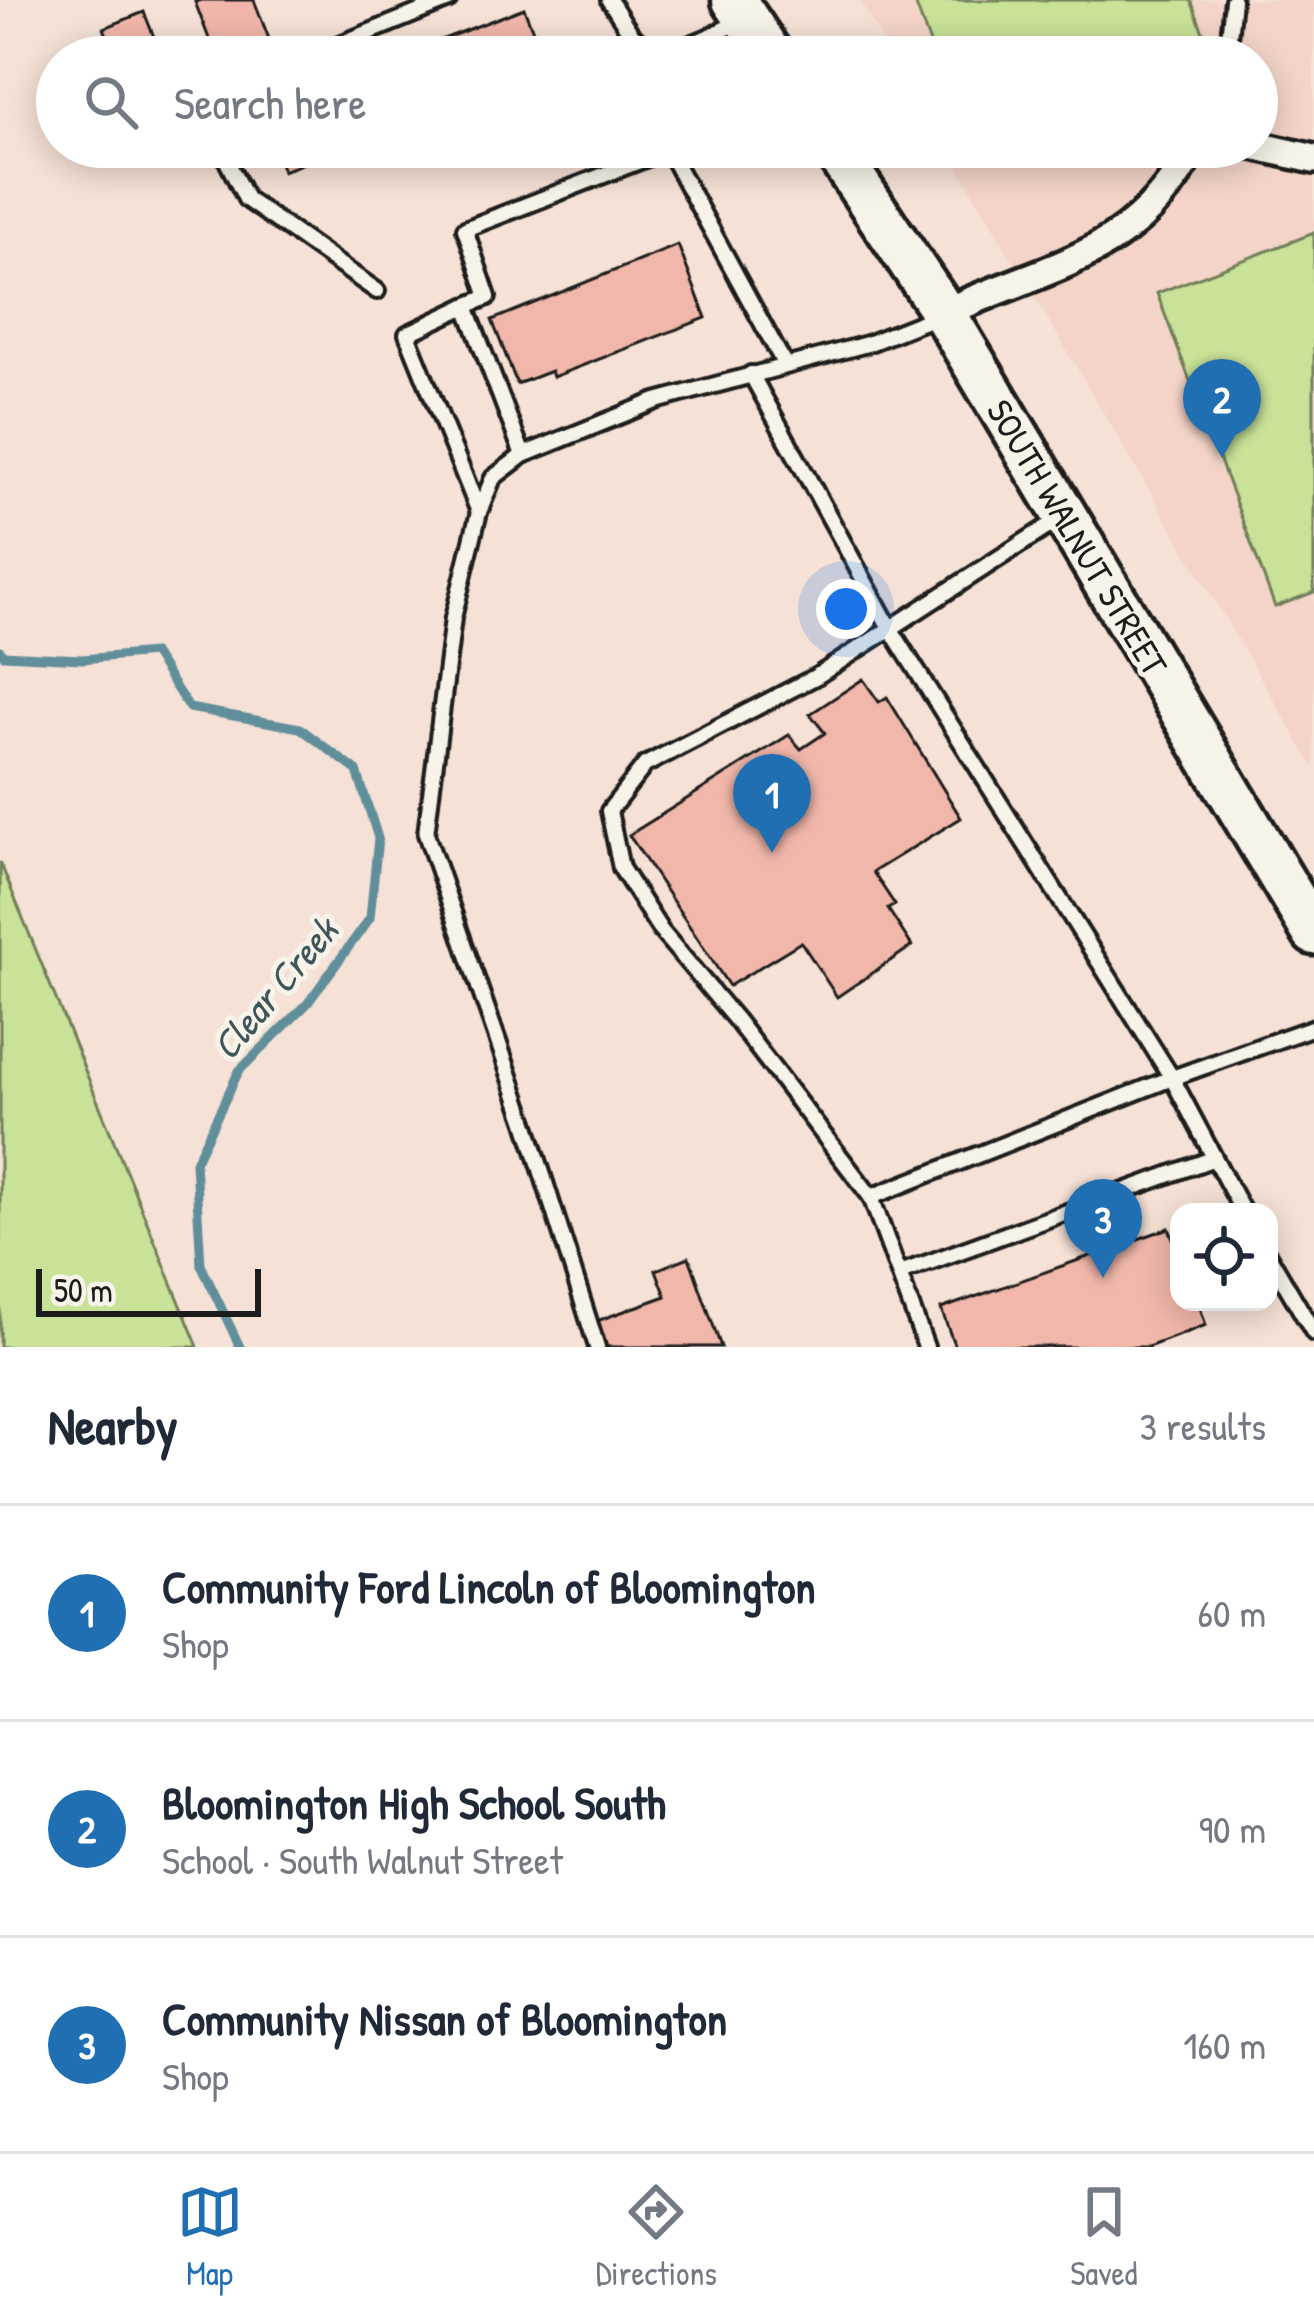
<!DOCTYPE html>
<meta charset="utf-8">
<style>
:root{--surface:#fff;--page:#f2f2f3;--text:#1f2937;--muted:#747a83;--line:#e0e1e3;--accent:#1f6fb2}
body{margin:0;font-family:"Patrick Hand",sans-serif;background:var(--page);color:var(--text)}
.controls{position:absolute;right:36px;bottom:36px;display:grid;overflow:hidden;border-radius:24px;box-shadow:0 6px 30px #0003}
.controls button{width:108px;height:108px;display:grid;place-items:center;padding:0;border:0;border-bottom:3px solid var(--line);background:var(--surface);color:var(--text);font:60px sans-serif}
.scale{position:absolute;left:36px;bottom:30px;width:225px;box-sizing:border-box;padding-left:12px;border:6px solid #1c1c1c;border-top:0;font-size:33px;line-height:42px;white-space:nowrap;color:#1c1c1c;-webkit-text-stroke:9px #f7f3e8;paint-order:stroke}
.you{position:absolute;left:846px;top:609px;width:42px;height:42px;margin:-30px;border:9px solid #fff;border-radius:50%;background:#1a73e8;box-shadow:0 0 0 18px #1a73e833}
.badge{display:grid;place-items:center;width:78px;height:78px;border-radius:50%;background:var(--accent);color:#fff;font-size:39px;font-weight:700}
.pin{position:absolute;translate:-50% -99px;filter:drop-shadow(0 3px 6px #0008)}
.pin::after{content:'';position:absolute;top:63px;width:42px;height:36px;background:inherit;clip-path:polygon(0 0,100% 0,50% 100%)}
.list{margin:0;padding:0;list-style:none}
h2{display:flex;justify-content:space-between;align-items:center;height:156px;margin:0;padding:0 48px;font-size:51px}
h2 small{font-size:39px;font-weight:400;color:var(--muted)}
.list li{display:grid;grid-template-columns:78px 1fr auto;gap:36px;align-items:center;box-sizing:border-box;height:216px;padding:0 48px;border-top:3px solid var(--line)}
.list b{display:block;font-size:45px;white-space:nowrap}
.list p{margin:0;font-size:39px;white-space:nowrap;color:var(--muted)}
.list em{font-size:39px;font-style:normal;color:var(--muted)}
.icon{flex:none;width:66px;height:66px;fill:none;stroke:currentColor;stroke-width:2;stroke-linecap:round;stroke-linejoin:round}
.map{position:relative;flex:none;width:1314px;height:1347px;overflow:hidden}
.search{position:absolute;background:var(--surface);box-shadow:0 6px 30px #0003;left:36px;right:36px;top:36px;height:132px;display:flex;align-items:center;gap:30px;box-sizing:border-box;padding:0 42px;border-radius:66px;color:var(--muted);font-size:45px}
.sheet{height:804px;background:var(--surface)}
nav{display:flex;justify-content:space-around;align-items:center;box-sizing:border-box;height:168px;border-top:3px solid var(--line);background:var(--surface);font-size:33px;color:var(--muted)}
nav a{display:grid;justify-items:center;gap:6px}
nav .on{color:var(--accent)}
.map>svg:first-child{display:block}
.built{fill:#f4d4c8}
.green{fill:#c8e298;stroke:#727f5a;stroke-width:3}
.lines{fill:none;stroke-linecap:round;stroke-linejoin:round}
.stream{stroke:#608e9b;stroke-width:9}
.building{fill:#f1b7aa;stroke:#1c1c1c;stroke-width:3}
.lane-casing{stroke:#1c1c1c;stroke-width:22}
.street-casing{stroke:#1c1c1c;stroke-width:36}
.primary-casing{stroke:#1c1c1c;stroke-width:51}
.lane{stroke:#f7f3e8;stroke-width:14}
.street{stroke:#f7f3e8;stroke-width:27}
.primary{stroke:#f7f3e8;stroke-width:42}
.labels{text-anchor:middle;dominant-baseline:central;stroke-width:10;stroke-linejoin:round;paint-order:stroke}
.street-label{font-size:36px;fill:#1c1c1c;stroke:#f7f3e8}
.water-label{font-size:39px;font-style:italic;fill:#3e555b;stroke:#f7f3e8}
</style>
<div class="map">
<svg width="1314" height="1347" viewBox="0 0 1314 1347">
<rect width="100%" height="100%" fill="#f5e1d5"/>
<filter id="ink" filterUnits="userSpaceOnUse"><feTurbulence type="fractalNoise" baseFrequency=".00833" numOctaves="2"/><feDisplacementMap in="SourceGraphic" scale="24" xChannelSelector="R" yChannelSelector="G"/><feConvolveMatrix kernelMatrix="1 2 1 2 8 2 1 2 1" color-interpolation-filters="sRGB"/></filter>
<g filter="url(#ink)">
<path class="built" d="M859,0H1314V768L946,147H1257V57H893Z"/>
<g class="green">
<path d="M914,0H1191L1208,46L1180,57H935Z"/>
<path d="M1314,233V592L1275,607L1157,293Z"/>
<path d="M0,862L198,1347H0Z"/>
</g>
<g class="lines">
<path class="stream" d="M0,650L3,655L82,659L153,653L189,708L300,728L357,771L378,838L370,918L307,1004L239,1071L195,1162L201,1265L240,1347"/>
</g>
<g class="building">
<path d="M201,0H254L274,52L261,57H216L195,2Z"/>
<path d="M524,8L543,57H397Z"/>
<path d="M144,12L162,57H116L104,28Z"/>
<path d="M274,147H346L283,171Z"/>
<path d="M678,245L706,318L553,377L551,371L517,384L492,320Z"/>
<path d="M863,679L879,702L887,697L961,818L873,872L895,905L888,909L912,946L837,997L801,942L729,986L629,835L789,735L801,749L825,733L810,714Z"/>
<path d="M1169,1228L1179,1254V1302H1198L1206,1325L1148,1347H955L941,1309Z"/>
<path d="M689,1257L721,1347H603L594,1322L666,1296L656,1270Z"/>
</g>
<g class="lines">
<g class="lane-casing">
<g id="lane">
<path d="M609,0C618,12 626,29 636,39C665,66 714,33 743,20"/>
<path d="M308,57L449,0"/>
<path d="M1227,57L1233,0"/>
<path d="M220,147L246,199L377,291"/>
<path d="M466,306L407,334L479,512"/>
<path d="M751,374L890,628L1172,1078L1243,1212"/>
<path d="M523,455L466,306L488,297L465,229L668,150L785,365"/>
<path d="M1061,518L817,676L645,765L609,811L621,868L661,931L736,1020L871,1197L1172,1078L1314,1027"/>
<path d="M871,1197L926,1347"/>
<path d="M1269,1256L1314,1333"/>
<path d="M900,1273L1212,1159"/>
<path d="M597,1347L526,1122L426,834L453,618L479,512L493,478L523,455L656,401L867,344L940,315"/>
</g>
</g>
<g class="street-casing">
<g id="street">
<path d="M1257,146L1314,159"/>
<path d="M944,313C1048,264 1134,260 1194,147"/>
</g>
</g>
<g class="primary-casing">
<g id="primary">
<path d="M734,0L772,57"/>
<path d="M833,147L944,313L1314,933"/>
</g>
</g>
<use href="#lane" class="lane"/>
<use href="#street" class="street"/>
<use href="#primary" class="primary"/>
</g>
</g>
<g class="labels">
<g class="street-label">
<text transform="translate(1078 537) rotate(59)">SOUTH WALNUT STREET</text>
</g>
<g class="water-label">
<text transform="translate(274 988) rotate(-50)">Clear Creek</text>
</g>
</g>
</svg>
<div class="controls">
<button><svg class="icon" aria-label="locate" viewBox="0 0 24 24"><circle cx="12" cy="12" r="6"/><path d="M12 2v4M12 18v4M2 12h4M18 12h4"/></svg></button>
</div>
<div class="scale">50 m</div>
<div class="you"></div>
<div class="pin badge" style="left:772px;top:853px">1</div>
<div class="pin badge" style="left:1222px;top:458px">2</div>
<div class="pin badge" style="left:1103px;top:1278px">3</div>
<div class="search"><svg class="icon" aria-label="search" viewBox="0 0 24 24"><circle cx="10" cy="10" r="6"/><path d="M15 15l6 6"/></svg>Search here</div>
</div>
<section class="sheet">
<h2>Nearby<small>3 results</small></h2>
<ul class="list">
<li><span class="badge">1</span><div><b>Community Ford Lincoln of Bloomington</b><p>Shop</p></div><em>60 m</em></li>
<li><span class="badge">2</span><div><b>Bloomington High School South</b><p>School · South Walnut Street</p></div><em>90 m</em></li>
<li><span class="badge">3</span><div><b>Community Nissan of Bloomington</b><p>Shop</p></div><em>160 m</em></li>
</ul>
</section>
<nav>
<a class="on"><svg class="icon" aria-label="map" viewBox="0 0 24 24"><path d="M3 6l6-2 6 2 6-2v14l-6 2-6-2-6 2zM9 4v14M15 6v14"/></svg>Map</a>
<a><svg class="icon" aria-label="directions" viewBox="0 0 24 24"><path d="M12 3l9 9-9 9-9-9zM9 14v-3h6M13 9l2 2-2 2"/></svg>Directions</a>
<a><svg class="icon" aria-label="saved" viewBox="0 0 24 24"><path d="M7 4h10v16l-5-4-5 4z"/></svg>Saved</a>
</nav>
